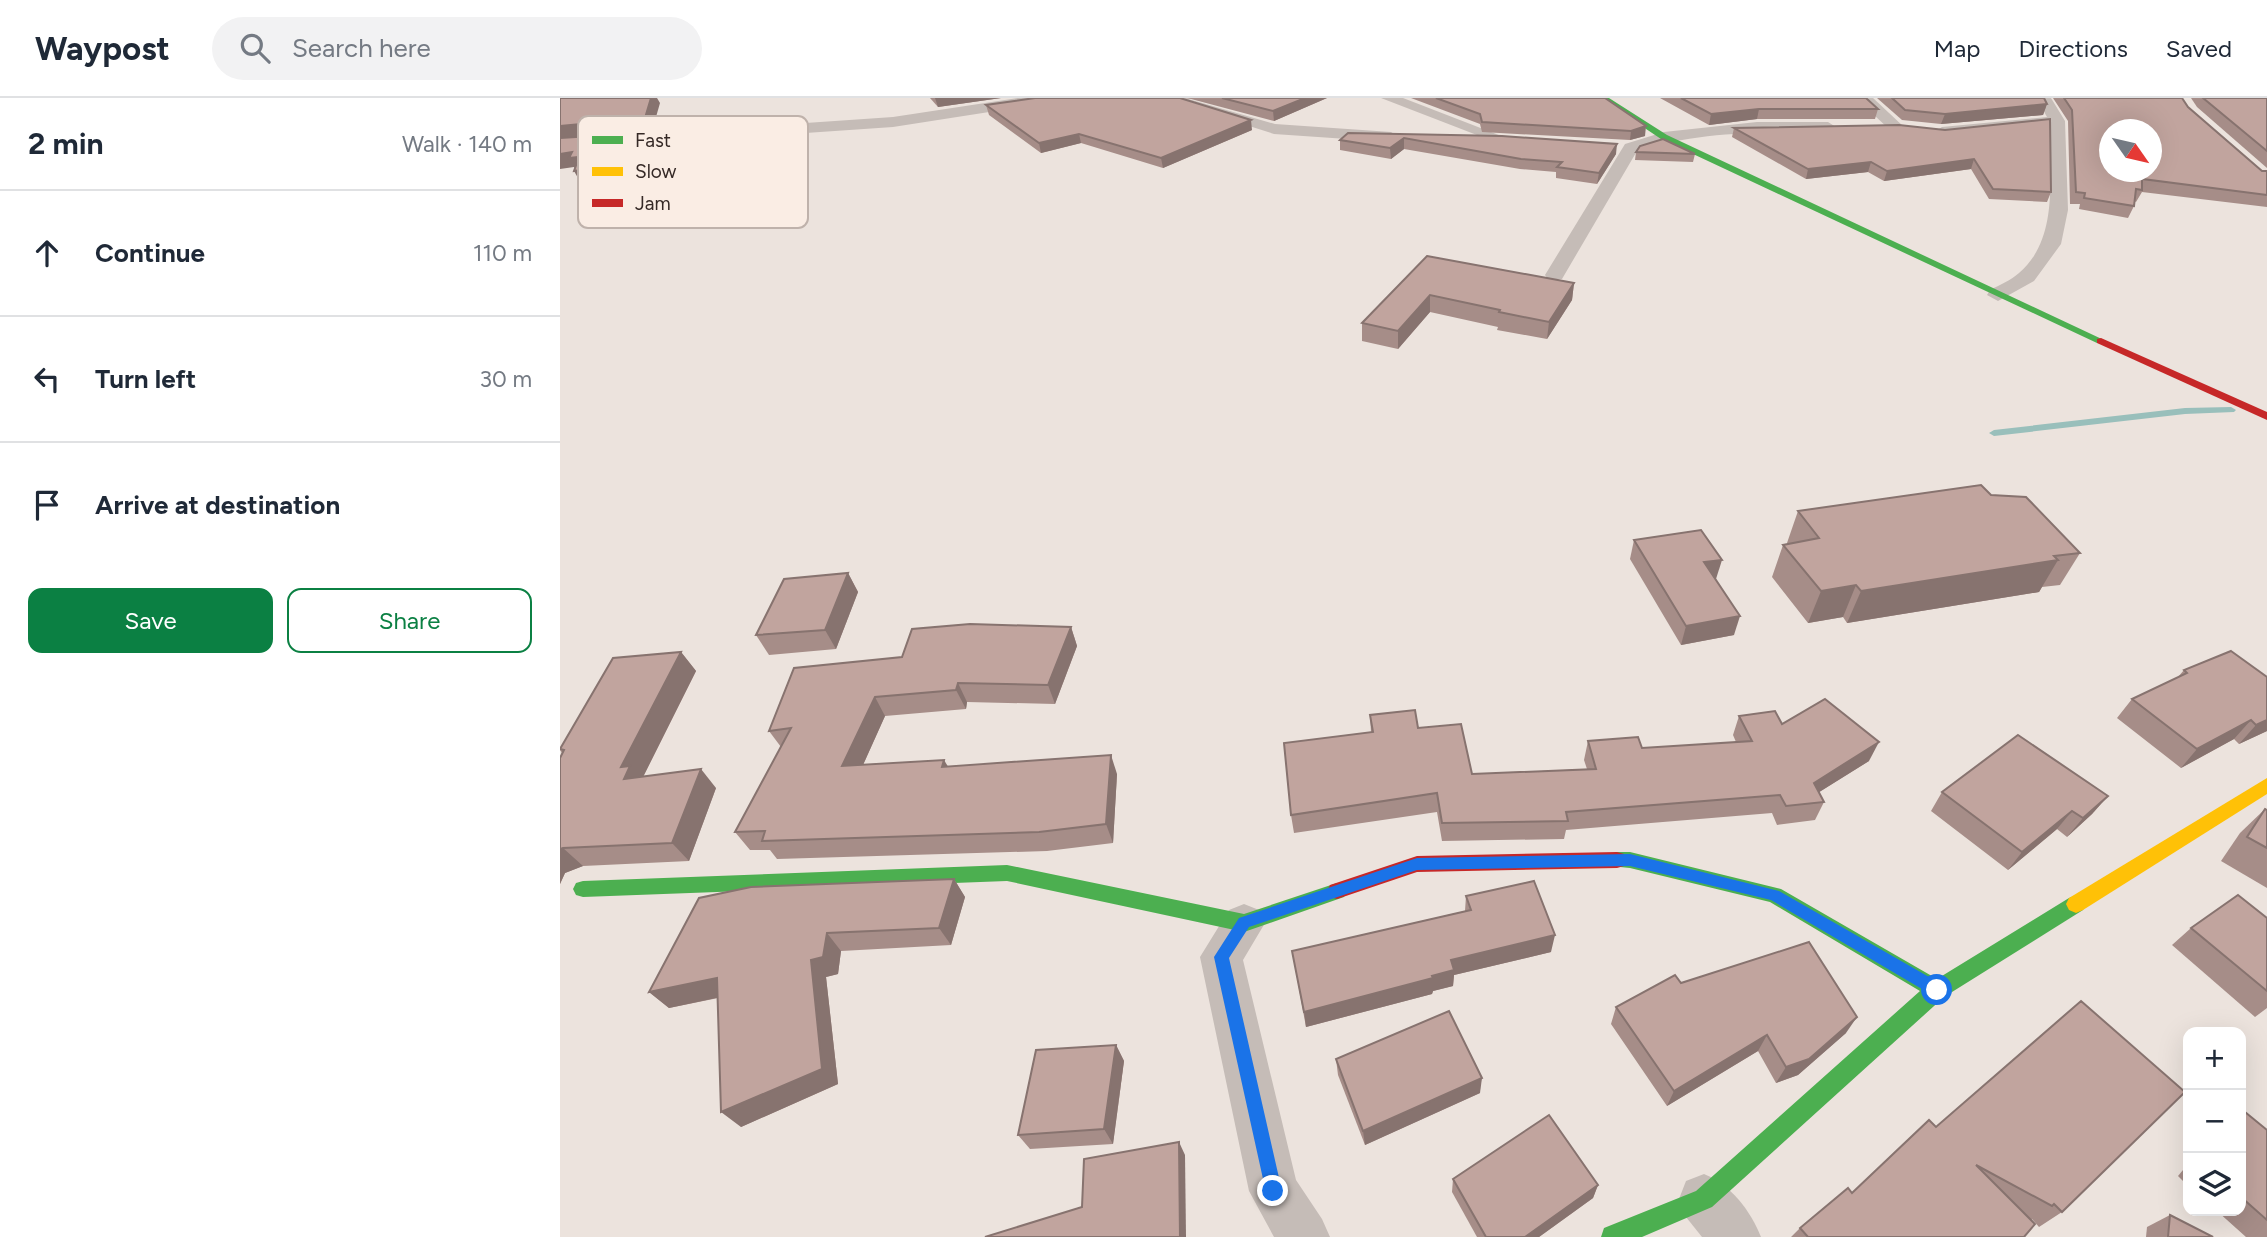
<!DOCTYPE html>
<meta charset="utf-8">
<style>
:root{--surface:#fff;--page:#f2f2f3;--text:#1f2937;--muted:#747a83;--line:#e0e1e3;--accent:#0b8043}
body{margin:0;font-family:Figtree,sans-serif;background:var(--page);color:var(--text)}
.controls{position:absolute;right:21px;bottom:21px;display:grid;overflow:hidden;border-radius:14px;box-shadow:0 7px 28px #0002}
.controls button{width:63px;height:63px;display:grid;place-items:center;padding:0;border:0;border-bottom:2px solid var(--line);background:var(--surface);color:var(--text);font:35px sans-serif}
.compass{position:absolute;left:1539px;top:21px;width:63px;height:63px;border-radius:50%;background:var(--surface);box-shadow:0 7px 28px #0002;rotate:124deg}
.stop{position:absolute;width:21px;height:21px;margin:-16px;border:5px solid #1a73e8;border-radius:50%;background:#fff}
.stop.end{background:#1a73e8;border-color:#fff;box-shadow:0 2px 7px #0008}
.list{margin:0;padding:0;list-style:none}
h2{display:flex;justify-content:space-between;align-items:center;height:91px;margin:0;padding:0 28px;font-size:30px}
h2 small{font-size:23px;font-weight:400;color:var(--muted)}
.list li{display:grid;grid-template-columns:46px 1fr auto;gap:21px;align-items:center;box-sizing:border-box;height:126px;padding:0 28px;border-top:2px solid var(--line)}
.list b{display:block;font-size:26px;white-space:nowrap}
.list em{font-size:23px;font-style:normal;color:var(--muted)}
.actions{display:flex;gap:14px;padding:21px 28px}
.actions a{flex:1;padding:16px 0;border:2px solid var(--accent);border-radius:14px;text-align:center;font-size:24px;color:var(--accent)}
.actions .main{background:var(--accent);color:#fff}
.icon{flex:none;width:38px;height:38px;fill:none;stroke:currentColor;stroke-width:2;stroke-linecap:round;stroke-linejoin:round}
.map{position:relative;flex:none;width:1707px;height:1139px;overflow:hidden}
header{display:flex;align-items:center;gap:42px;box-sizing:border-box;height:98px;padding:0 35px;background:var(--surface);border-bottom:2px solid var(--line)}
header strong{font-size:33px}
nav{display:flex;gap:38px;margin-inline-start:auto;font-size:24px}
.search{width:490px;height:63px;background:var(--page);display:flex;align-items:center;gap:18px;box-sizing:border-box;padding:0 24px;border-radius:38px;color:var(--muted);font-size:26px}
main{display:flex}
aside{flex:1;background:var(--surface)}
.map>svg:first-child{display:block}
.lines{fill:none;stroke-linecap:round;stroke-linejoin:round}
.stream{fill:#99bfbb;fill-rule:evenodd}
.street{fill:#c5bcb7;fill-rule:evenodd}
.fast{fill:#4caf50;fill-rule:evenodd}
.slow{fill:#ffc107;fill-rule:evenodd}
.jam{fill:#c62828;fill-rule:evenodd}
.wall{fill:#a68d88}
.shaded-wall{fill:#87736f}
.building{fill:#c1a49e;stroke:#87736f;stroke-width:2;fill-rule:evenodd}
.route{fill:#1a73e8}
.key{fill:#faede4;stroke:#bfb2ab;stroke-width:2}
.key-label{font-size:19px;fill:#352926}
</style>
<header>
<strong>Waypost</strong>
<div class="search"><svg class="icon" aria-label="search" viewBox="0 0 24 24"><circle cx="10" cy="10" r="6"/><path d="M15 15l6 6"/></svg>Search here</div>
<nav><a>Map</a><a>Directions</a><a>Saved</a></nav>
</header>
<main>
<aside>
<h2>2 min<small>Walk · 140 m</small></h2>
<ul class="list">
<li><svg class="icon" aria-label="ahead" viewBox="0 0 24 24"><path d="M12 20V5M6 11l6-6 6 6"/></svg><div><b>Continue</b></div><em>110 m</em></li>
<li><svg class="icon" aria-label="left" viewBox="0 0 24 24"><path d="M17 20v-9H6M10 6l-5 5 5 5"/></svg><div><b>Turn left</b></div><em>30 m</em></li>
<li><svg class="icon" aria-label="arrive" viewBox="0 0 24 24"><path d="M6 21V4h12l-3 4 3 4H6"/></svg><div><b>Arrive at destination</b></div></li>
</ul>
<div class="actions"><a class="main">Save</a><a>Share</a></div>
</aside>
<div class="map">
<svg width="1707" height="1139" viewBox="0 0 1707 1139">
<rect width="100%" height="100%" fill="#ece3dd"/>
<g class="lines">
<path class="stream" d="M1671,309L1676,312L1674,314L1625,316L1434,338L1429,335L1434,332L1625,310Z"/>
<g class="street">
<path d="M458,0H495L487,5L333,29L0,52V42L333,19Z"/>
<path d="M601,0H625L715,26L831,34L839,39L831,44L714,36Z"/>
<path d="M821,0H843L949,41L941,46L935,44Z"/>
<path d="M1296,0H1313L1344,29L1336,34L1330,32Z"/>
<path d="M1481,0H1491L1505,23L1508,112L1501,146L1474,183L1438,203L1427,197L1430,192C1440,187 1451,182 1459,175C1500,140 1489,77 1489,28L1382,39L1374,34L1382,29L1487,19L1478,3Z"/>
<path d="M1197,24H1268L1276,29L1268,34C1204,34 1138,33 1077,53L1002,181H988L985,177L1065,46L1104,34Z"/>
<path d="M684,806L699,812L705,825L683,862L736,1082L762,1121L770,1139H714L689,1093L640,859L669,812Z"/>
<path d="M1144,1076C1171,1087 1190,1112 1201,1139H1142L1126,1119L1119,1101L1126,1083Z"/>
</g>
<g class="fast">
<path d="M1040,0H1049L1107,37L1546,243L1537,245L1101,41Z"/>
<path d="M1057,754H1070L1221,791L1377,881L1509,800L1516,797L1523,800L1526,806L1523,812L1384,899L1152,1109L1082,1139H1041L1044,1130L1136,1093L1360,893L1210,804L1070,770L1050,768L1048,762L1050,756Z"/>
<path d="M447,767L684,816L777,785L784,787L787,793L784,799L684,834L447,783L23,799L16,797L13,791L16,785L23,783Z"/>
</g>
<path class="slow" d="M1707,680V696L1523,812L1516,815L1509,812L1506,806L1509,800Z"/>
<g class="jam">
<path d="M1541,240L1707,314V322L1537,245V241Z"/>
<path d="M1057,754L1064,756L1066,762L1064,768L1057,770L857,774L777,801L770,799L767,793L770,787L857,758Z"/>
</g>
</g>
<g class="wall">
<path d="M370,0H441L378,9Z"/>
<path d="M624,0H767L714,23L631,1Z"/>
<path d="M851,0H1045L1085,38L1070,42L922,34L920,26Z"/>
<path d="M1100,0H1306L1318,11L1315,21H1197L1149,27Z"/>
<path d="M1317,0H1484L1487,6L1483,17L1381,26L1342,22Z"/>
<path d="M1493,0H1622L1628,9L1702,73H1707V109L1582,94L1576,104L1574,103V108L1568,120L1519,111L1520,106H1510L1508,23Z"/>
<path d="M1631,0H1707V70L1637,9Z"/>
<path d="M426,7L692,32L603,70L521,45L481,55L429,17Z"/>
<path d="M1339,27L1491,94L1487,104L1429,101L1411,71L1324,83L1308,74L1246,81L1172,39L1174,30Z"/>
<path d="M788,35L1056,56L1037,86L996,80V74L960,71L844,51L831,61L780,52V42Z"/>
<path d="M1076,54L1135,56L1133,64L1075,62Z"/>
<path d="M867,158L1014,185L1012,202L987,241L937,232L938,229L870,214L838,251L802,243V225Z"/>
<path d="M1431,397L1520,455L1500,487L1482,489L1479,494L1287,525L1283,519L1248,525L1212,479L1223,447L1228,446L1227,445L1238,413Z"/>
<path d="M1074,442L1156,481L1174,537L1121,547L1070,461Z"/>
<path d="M288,475L298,494L276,551L209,557L196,537Z"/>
<path d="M511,529L517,548L495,606L407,604L406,611L325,618L303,667L388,669L557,676L553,745L487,753L217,761L210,752H190L175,734L221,649L209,633L342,559Z"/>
<path d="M121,554L136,573L83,679L156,690L129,763L23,768L5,775L0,786V660L2,655L0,652Z"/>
<path d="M1624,572L1707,579V633L1679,646L1674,641L1621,670L1557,620L1572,601L1618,579Z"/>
<path d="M810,617L858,630L912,676L1027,671L1024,662L1028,643L1082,650L1176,644L1173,637L1179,618L1222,626L1309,663L1259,694L1264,704L1255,722L1217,727L1212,715L1006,732L1004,741L882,743L877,714L734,735L731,717L811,634Z"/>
<path d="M1382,694L1548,698L1532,716L1507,739L1497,731L1448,772L1371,713Z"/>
<path d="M1705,711L1707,712V790L1661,763L1680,735Z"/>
<path d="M394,781L405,799L391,847L281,853L278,876L266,879L278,986L181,1029L158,900L109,910L89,894Z"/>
<path d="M906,798L991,854L894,877L893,888L873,893L872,896L746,929L732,853L905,813Z"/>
<path d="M1707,820V910L1695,919L1612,847L1631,830Z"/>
<path d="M1121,885L1286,935L1238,977L1216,985L1198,953L1107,1008L1051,926L1056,909Z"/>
<path d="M1521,903L1502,1114L1479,1129L1472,1121L1464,1139H1231L1240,1130L1292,1095L1376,1029Z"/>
<path d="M556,947L564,963L553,1046L470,1051L458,1037Z"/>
<path d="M776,961L920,995L805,1047L778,977Z"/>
<path d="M1685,1014L1707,1032V1139H1686L1657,1113H1681V1016Z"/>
<path d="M1628,1066V1088L1618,1078Z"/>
<path d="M893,1081L1038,1087L1033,1100L979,1139H917L892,1094Z"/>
<path d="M1610,1117L1653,1139H1586L1587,1129Z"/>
</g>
<g class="shaded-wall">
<path d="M91,0H97L100,5L92,33L0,42V28Z"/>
<path d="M375,0H441L378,9Z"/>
<path d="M745,0H767L714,23L713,13Z"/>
<path d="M1487,6L1483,17L1381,26L1385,16Z"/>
<path d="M1199,11L1197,21L1149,27L1151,16Z"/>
<path d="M691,22L692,32L603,70L601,60Z"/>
<path d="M1086,28L1085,38L1070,42L1071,33Z"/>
<path d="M80,35L87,49L79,79L22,87L14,73L16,72L14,69L0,71V56L12,54L19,59Z"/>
<path d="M519,36L521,45L481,55L479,45Z"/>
<path d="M844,40V51L831,61L830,50Z"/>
<path d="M1057,46L1056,56L1037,86L1039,75Z"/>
<path d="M1414,61L1411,71L1324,83L1327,73Z"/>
<path d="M1311,64L1308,74L1246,81L1248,71Z"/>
<path d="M1014,185L1012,202L987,241L989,224Z"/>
<path d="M870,197V214L838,251V233Z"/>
<path d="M1162,462L1156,481L1139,483L1144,464Z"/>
<path d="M1498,462L1479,494L1287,525L1301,493Z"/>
<path d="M288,475L298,494L276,551L265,532Z"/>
<path d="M1296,487L1283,519L1248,525L1261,493Z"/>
<path d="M1180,518L1174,537L1121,547L1126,528Z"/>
<path d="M511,529L517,548L495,606L488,587Z"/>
<path d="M121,554L136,573L82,681H64L61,669Z"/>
<path d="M398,585L407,604L406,611L396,592Z"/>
<path d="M315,599L325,618L294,687L282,668Z"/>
<path d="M1691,622L1674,641L1621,670L1637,651Z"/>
<path d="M1707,622V633L1679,646L1696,627Z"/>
<path d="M1319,644L1309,663L1245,703L1254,685Z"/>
<path d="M551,657L557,676L553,745L546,726Z"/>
<path d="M384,662L395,680L382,669Z"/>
<path d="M141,671L156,690L129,763L112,745Z"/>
<path d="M1548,698L1532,716L1507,739L1523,720Z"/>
<path d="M1512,713L1497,731L1448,772L1462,754Z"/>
<path d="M3,750L23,768L5,775L0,786V751Z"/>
<path d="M394,781L405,799L391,847L379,830Z"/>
<path d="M267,835L281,853L278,876L266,879L278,986L181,1029L161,1014Z"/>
<path d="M995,837L991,854L894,877L893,888L873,893L872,896L746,929L744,914L872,878L891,862Z"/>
<path d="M157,880L175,896L109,910L89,894Z"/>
<path d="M1297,919L1286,935L1238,977L1216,985L1226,969Z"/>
<path d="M1207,937L1198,953L1107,1008L1114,993Z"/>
<path d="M556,947L564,963L553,1046L544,1031Z"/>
<path d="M922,980L920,995L805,1047L803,1033Z"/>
<path d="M619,1044L625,1057L626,1139H620Z"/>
<path d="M1038,1087L1033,1100L979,1139H965Z"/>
</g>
<g class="building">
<path d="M0,0H91L85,20L0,28Z"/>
<path d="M475,0H620L691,22L601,60L519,36L479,45L426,7Z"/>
<path d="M662,0H745L713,13Z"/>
<path d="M876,0H1045L1086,28L1071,33L922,24L920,16Z"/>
<path d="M1121,0H1306L1318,11H1199L1151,16Z"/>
<path d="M1332,0H1484L1487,6L1385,16L1345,12Z"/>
<path d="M1504,0H1622L1628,9L1702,73H1707V97L1582,81V92L1576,91L1574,108L1524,100L1525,95L1516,94L1512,12ZM1550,32H1592V74H1550Z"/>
<path d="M1643,0H1707V53Z"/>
<path d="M1490,21L1491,94L1433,91L1414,61L1327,73L1311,64L1248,71L1174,30L1339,27L1385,32Z"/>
<path d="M80,35L71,65L14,73L19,59L9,60L12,54L0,56V40Z"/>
<path d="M788,35L942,38L1057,46L1039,75L997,69L1002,64L961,61L844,40L830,50L780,42Z"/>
<path d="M1103,41L1135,56L1076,54L1080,48Z"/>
<path d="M867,158L1014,185L989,224L939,214L940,212L870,197L838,233L802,225Z"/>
<path d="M1421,387L1431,397L1466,399L1520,455L1494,458L1498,462L1301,493L1296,487L1261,493L1223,447L1259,440L1238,413Z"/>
<path d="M1141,432L1162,462L1144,464L1180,518L1126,528L1074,442Z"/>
<path d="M288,475L265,532L196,537L224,481Z"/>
<path d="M410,526L511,529L488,587L398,585L396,592L315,599L282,668L384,662L382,669L551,657L546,726L479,734L202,743L205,733L175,734L231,630L209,633L234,570L342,559L352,531Z"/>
<path d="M1671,553L1707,579V622L1696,627L1691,622L1637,651L1572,601L1627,575L1624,572Z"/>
<path d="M121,554L61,669L70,668L64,681L141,671L112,745L3,750L0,751V660L4,652L0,651L53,560Z"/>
<path d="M1265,601L1319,644L1254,685L1264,704L1226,708L1220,697L1006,714L1008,723L882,725L877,695L731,717L724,645L813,634L810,617L855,612L858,630L901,626L912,676L1036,671L1028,643L1078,639L1082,650L1192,643L1179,618L1215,613L1222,626Z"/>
<path d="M1458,637L1548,698L1523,720L1512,713L1462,754L1382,694Z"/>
<path d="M1705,711L1707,712V750L1687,739Z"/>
<path d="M394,781L379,830L267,835L263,859L251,862L262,971L161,1014L157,880L89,894L139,800L191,789Z"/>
<path d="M974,783L995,837L891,862L894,872L872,878L873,880L744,914L732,853L911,812L906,798Z"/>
<path d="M1678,797L1707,820V893L1631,830Z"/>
<path d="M1249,844L1297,919L1249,961L1226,969L1207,937L1114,993L1056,909L1115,877L1121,885Z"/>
<path d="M1521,903L1625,994L1502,1114L1494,1106L1492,1108L1416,1067L1475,1126L1464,1139H1248L1240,1130L1288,1090L1292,1095L1369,1022L1376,1029Z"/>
<path d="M889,913L922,980L803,1033L776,961Z"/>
<path d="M556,947L544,1031L458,1037L476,952Z"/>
<path d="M1685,1014L1707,1032V1122L1681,1099V1019Z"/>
<path d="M989,1017L1038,1087L965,1139H926L893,1081Z"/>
<path d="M619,1044L620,1139H425L522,1109L524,1061Z"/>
<path d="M1610,1117L1653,1139H1608Z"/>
</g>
<path class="route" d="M1070,756L1219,793L1383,887V897H1372L1211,802L1070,768L857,772L689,829L669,860L722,1093L720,1099L713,1101L707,1099L654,859L679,820L857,760Z"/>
<rect x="18" y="18" width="230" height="112" rx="10" class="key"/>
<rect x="32" y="38" width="31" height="8" fill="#4caf50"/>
<rect x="32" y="69" width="31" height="9" fill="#ffc107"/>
<rect x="32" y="101" width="31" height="8" fill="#c62828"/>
<g class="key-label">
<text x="75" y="49">Fast</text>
<text x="75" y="80">Slow</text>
<text x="75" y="112">Jam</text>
</g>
</svg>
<div class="controls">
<button>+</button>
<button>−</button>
<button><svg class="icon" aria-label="layers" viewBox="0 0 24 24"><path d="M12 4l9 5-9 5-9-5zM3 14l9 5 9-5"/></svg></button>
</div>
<svg class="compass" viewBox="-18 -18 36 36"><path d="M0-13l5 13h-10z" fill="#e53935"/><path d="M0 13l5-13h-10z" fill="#747a83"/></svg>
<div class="stop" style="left:1377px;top:892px"></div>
<div class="stop end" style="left:713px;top:1093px"></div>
</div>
</main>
